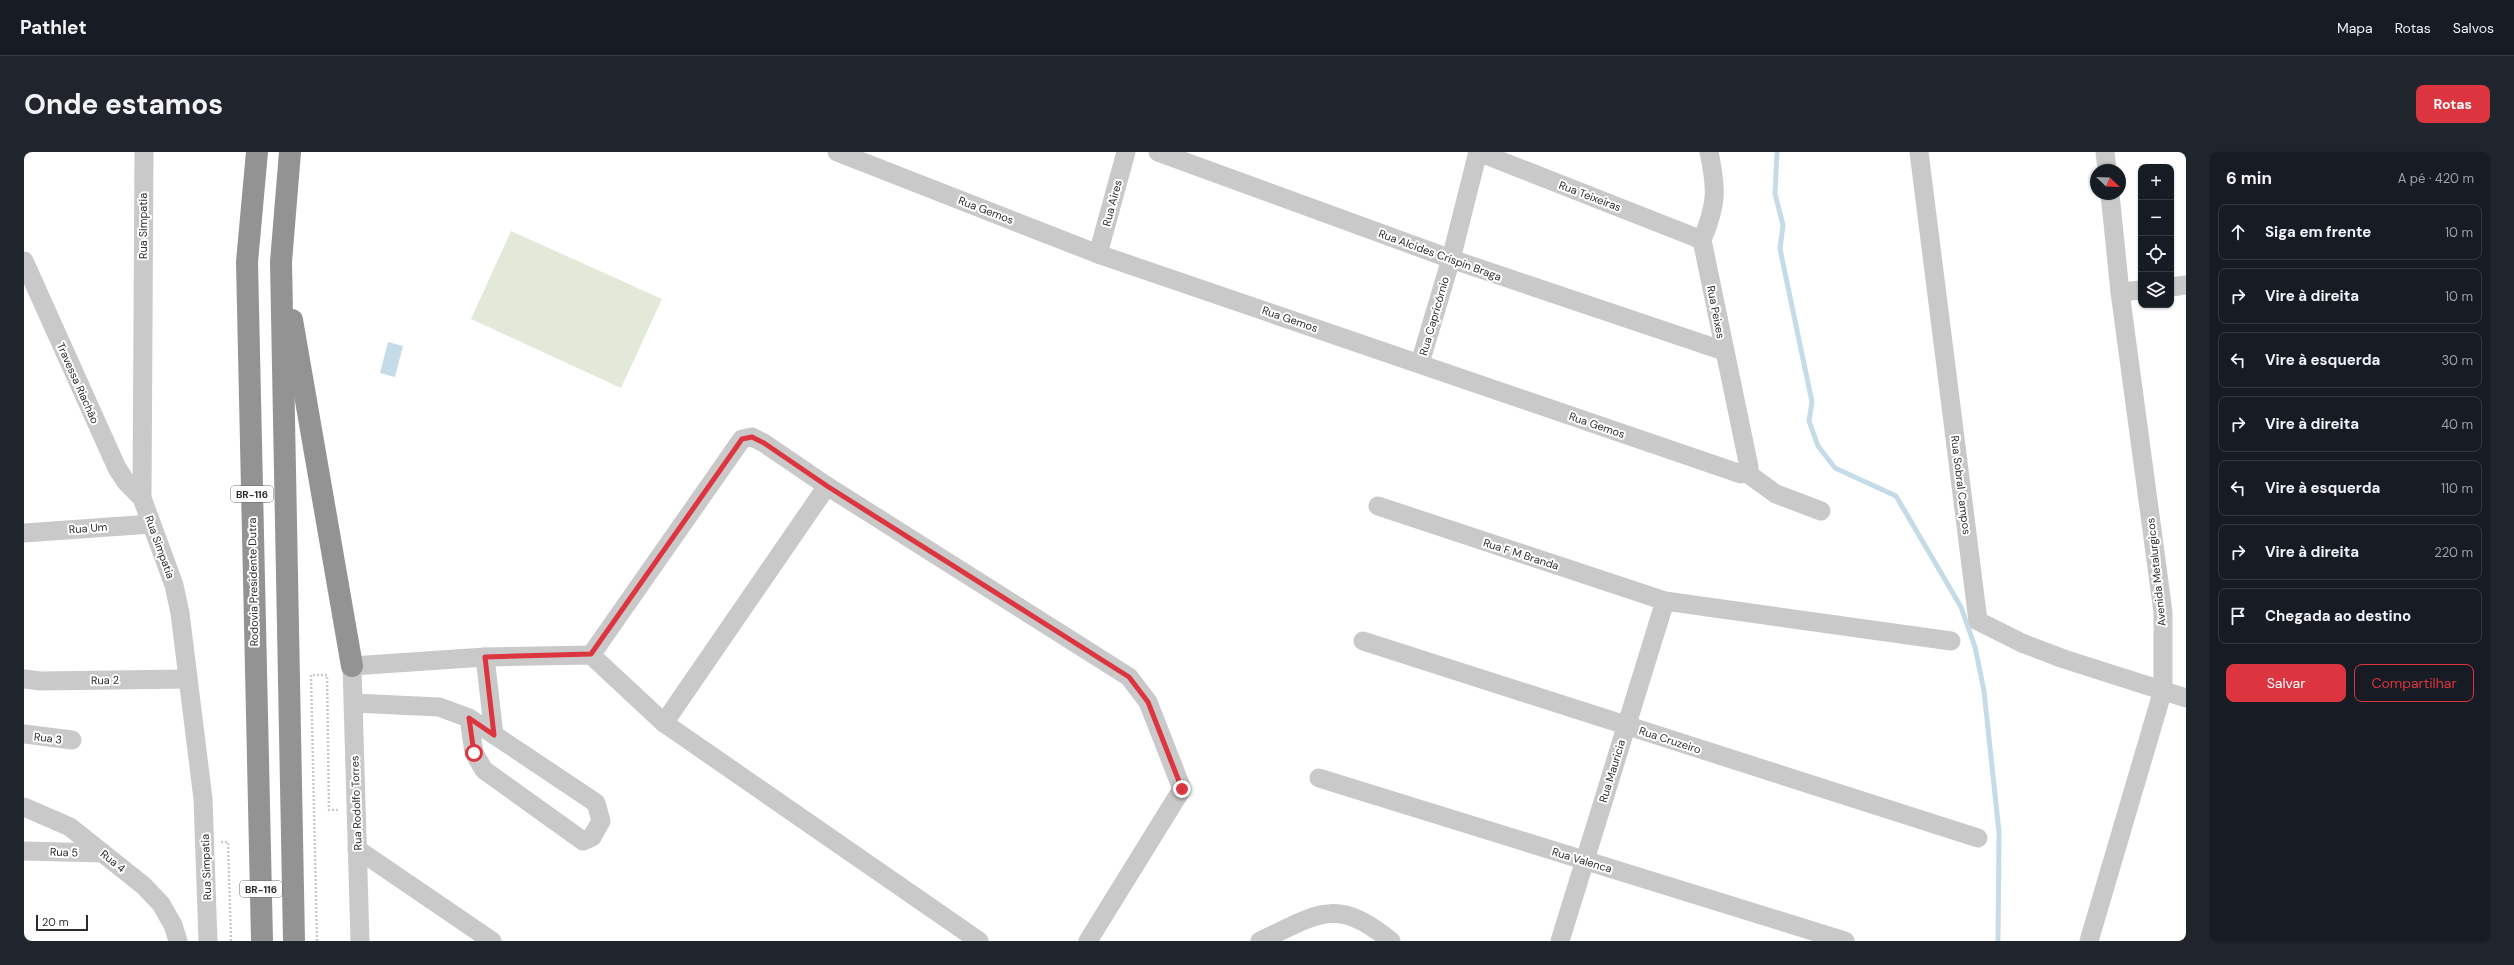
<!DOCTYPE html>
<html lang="pt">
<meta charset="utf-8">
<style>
:root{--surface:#171b24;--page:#20242c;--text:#f1f3f6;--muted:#9ea1a6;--line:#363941;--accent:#dc3540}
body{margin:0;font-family:"DM Sans",sans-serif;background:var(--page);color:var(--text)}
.controls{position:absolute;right:12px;top:12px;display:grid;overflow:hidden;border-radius:8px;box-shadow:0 1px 3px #0004}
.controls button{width:36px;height:36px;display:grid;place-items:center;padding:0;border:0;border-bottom:1px solid var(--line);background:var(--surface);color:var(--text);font:20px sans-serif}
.compass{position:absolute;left:2066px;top:12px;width:36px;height:36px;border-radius:50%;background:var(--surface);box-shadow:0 1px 3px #0004;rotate:113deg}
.scale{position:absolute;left:12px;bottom:10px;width:52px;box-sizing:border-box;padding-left:4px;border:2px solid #2c2c2c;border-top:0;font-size:11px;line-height:14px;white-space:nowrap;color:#2c2c2c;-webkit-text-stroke:3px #fff;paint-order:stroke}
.stop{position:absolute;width:12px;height:12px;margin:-9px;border:3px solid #dc3540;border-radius:50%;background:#fff}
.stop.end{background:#dc3540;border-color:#fff;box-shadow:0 1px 4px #0008}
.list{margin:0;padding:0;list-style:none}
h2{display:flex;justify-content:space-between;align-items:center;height:52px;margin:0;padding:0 16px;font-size:17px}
h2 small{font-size:13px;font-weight:400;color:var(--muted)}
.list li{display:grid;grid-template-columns:26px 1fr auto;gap:12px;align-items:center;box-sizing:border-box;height:56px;margin:0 8px 8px;padding:0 8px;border:1px solid var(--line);border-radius:8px}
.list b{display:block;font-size:15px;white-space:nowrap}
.list em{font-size:13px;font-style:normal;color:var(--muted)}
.actions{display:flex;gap:8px;padding:12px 16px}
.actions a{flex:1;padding:9px 0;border:1px solid var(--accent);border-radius:8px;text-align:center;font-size:14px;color:var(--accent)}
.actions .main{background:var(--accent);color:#fff}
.icon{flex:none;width:22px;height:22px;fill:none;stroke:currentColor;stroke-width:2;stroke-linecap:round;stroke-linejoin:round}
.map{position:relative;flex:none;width:2162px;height:789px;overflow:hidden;border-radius:8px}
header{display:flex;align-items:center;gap:24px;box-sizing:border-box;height:56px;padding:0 20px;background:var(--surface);border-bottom:1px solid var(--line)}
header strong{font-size:19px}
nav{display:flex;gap:22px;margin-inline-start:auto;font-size:14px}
.intro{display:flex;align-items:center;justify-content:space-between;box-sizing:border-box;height:96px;padding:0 24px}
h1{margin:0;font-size:28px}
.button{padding:10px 18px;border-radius:8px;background:var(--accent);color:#fff;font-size:14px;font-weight:700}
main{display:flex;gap:24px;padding:0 24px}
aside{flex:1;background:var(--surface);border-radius:8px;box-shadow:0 1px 3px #0004}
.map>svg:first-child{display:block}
.green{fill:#e2e9d9}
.water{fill:#c6dbe8}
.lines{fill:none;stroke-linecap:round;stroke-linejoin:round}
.stream{stroke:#c6dbe8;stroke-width:5}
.path{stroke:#c9c9c9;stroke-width:2.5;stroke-dasharray:2 2;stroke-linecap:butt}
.minor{stroke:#c9c9c9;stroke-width:19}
.highway{stroke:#939393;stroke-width:22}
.route{stroke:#dc3540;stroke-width:5}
.labels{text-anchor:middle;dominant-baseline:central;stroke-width:4;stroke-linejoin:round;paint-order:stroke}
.shield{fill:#fff;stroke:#6b6b6b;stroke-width:1}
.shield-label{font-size:10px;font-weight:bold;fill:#2c2c2c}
.street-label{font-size:11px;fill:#2c2c2c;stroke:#fff}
</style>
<header>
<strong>Pathlet</strong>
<nav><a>Mapa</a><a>Rotas</a><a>Salvos</a></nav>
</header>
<div class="intro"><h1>Onde estamos</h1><a class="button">Rotas</a></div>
<main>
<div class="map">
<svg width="2162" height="789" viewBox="0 0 2162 789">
<rect width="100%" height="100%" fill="#fff"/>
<path class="green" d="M487,79L638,147L597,236L447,167Z"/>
<path class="water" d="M364,190L379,194L371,225L356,221Z"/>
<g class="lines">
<path class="stream" d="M1753,0L1751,42L1759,73L1756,97L1788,250L1785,269L1794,294L1811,316L1872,344L1937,455L1951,495L1960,539L1975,680L1974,789"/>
<g class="path">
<path d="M197,690H204L207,789"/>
<path d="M293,789L287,523H303L305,658H315"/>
</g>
<g class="minor">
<path d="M120,0L118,346L150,433L156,461L179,647L184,789"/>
<path d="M813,0L1074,102L1717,322L1723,321"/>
<path d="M1134,0L1427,107L1700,199"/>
<path d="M1454,0L1678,88"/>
<path d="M1685,0C1693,38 1693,52 1678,88L1725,315L1723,321"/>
<path d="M1895,0L1954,469L1998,491L2040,507L2162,546"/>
<path d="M2081,0L2083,18"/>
<path d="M1074,102L1102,0"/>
<path d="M0,109L93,316L102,330L118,346"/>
<path d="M2147,135L2162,133"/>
<path d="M2096,140L2117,138"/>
<path d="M1396,211L1427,107L1454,0"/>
<path d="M1723,321L1752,342L1797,359"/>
<path d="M1354,354L1641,449L1927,489"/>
<path d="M0,381L127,372"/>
<path d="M1339,489L1954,686"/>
<path d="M567,503L718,287L728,285L740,291L803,334"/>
<path d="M461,505L470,583"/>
<path d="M0,527L16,529L163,527"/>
<path d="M330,551L415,555L445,566L572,651L577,669L568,685L559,689L460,618L450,601L445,566"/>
<path d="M640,571L803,334L1105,525L1124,550L1158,637L1064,789"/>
<path d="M0,582L48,588"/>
<path d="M1295,626L1821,789"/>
<path d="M0,655L46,675L120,734L137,752L149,773L154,789"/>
<path d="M333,697L468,789"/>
<path d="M0,699L79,701"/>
<path d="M336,789L328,514L461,505L567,503L640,571L955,789"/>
<path d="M1236,789C1294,762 1312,744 1367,789"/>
<path d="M1536,789L1641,449"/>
<path d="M2065,789L2139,538V460L2096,140L2086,42"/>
</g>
<g class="highway">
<path d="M233,0L223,110L238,789"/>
<path d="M266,0L257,110L270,789"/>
<path d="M268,168L328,514"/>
</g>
</g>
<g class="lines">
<path class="route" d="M450,601L445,566L470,583L461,505L567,502L718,287L728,285L740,291L803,334L1105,525L1124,550L1158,637"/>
</g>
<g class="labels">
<g class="shield">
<rect x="207" y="334" width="42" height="16" rx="3"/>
<rect x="216" y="729" width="42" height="16" rx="3"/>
</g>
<g class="shield-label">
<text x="228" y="342">BR-116</text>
<text x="237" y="737">BR-116</text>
</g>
<g class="street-label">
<text transform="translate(1566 44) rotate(21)">Rua Teixeiras</text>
<text transform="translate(1088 51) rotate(-75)">Rua Aires</text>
<text transform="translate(962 58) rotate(21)">Rua Gemos</text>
<text transform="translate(119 74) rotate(-90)">Rua Simpatia</text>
<text transform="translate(1416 103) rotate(20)">Rua Alcides Crispin Braga</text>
<text transform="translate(1692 160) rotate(79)">Rua Peixes</text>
<text transform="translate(1410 164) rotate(-74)">Rua Capricórnio</text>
<text transform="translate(1266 167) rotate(19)">Rua Gemos</text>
<text transform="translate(54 231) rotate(66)">Travessa Riachão</text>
<text transform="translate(1573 273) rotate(19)">Rua Gemos</text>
<text transform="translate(1937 333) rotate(83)">Rua Sobral Campos</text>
<text transform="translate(64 376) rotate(-4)">Rua Um</text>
<text transform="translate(136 395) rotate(70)">Rua Simpatia</text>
<text transform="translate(1497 402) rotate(18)">Rua F M Branda</text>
<text transform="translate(2132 420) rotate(-96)">Avenida Metalurgicos</text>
<text transform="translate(229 430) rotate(-91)">Rodovia Presidente Dutra</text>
<text transform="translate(81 528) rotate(-1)">Rua 2</text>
<text transform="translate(24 586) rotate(7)">Rua 3</text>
<text transform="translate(1646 588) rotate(18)">Rua Cruzeiro</text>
<text transform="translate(1588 619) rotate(-73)">Rua Mauricia</text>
<text transform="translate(332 651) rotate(-92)">Rua Rodolfo Torres</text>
<text transform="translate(40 700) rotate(2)">Rua 5</text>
<text transform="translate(1558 708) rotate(17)">Rua Valenca</text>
<text transform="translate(89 709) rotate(39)">Rua 4</text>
<text transform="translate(182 715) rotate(-92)">Rua Simpatia</text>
</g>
</g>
</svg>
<div class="controls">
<button>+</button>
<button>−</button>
<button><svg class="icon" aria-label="locate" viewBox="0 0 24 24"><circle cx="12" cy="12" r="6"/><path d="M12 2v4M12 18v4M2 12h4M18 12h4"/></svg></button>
<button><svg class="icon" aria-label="layers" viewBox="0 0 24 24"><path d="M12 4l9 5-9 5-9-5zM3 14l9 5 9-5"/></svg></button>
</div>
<svg class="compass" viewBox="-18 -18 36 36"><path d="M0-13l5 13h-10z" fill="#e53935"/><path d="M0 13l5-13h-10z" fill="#9ea1a6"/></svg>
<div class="scale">20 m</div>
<div class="stop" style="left:450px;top:601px"></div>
<div class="stop end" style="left:1158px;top:637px"></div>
</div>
<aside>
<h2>6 min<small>A pé · 420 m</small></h2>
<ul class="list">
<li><svg class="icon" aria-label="ahead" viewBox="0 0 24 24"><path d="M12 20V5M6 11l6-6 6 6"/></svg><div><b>Siga em frente</b></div><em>10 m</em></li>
<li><svg class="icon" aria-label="right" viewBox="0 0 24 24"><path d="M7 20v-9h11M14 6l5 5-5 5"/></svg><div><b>Vire à direita</b></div><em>10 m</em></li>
<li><svg class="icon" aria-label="left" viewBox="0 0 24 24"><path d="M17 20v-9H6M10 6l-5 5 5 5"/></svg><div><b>Vire à esquerda</b></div><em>30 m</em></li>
<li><svg class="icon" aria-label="right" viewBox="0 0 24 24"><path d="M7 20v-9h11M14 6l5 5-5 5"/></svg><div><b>Vire à direita</b></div><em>40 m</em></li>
<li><svg class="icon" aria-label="left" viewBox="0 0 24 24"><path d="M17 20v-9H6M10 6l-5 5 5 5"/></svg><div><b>Vire à esquerda</b></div><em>110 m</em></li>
<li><svg class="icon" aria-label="right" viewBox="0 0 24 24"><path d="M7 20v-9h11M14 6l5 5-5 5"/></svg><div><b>Vire à direita</b></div><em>220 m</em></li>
<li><svg class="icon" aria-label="arrive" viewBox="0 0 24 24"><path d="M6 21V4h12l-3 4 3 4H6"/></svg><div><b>Chegada ao destino</b></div></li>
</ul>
<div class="actions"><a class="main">Salvar</a><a>Compartilhar</a></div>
</aside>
</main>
